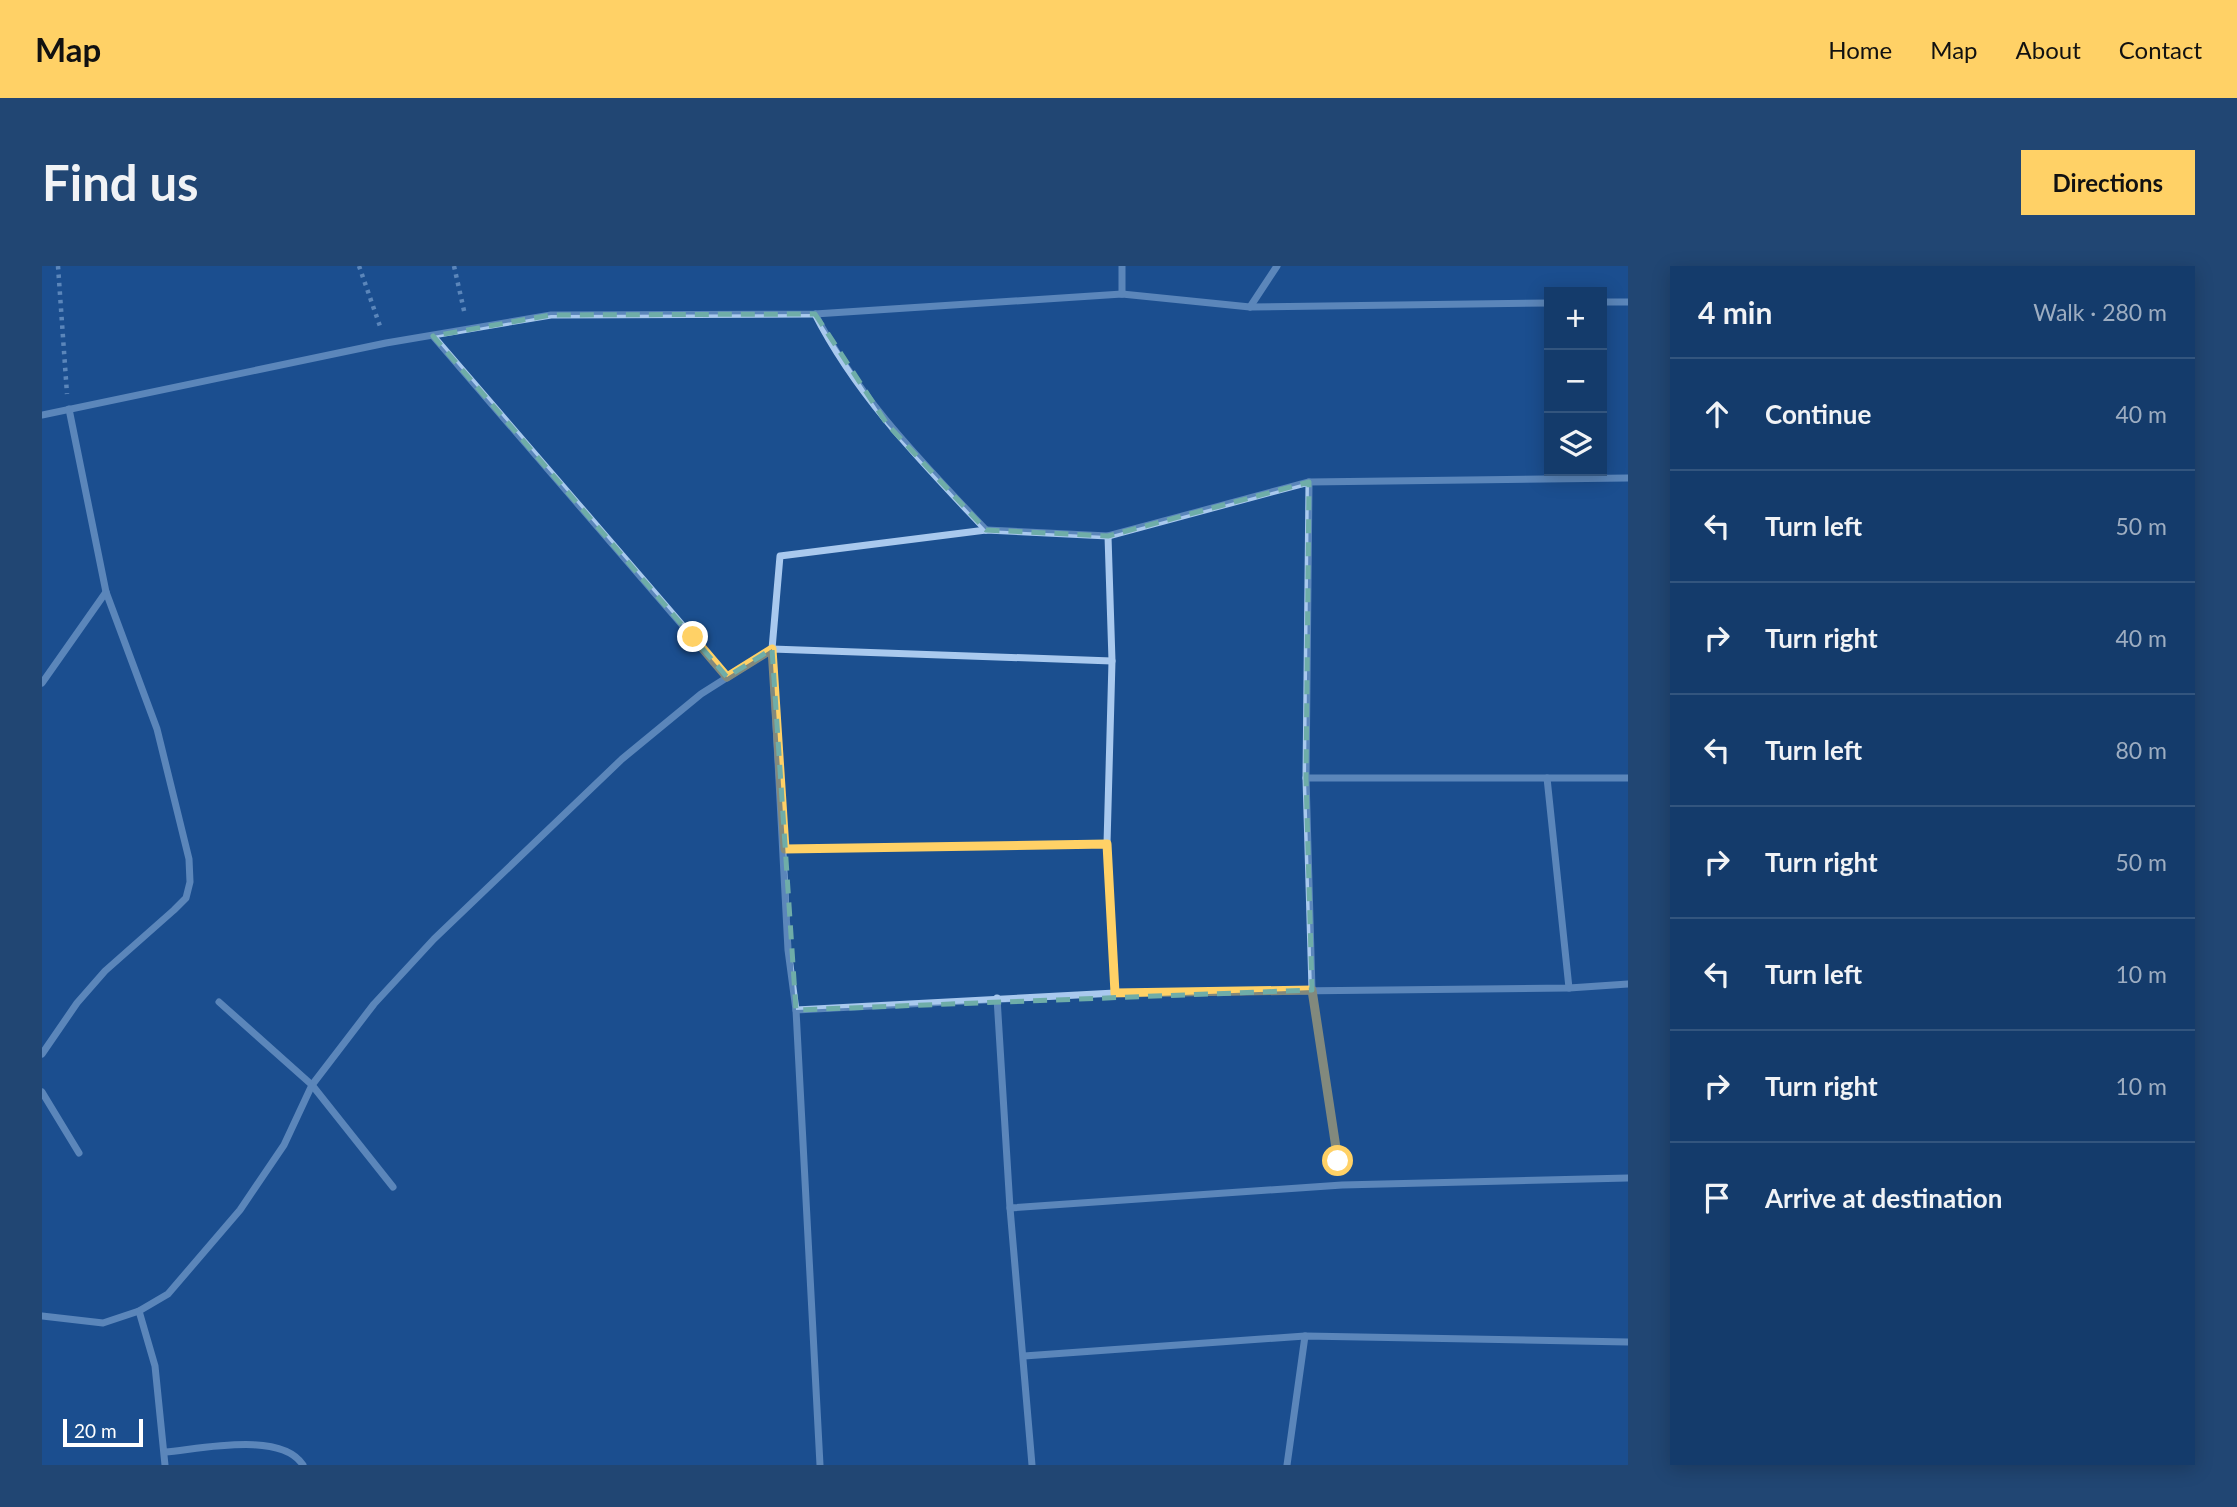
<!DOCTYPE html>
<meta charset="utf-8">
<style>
:root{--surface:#143b6b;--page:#214673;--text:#f1f3f6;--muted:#9dadc1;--line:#33557e;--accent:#ffd166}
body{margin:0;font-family:Lato,sans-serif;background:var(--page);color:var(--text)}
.controls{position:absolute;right:21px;top:21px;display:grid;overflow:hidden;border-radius:0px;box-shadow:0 4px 18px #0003}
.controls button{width:63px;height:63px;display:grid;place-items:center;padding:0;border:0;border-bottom:2px solid var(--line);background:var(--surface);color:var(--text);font:35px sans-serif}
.scale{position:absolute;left:21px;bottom:18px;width:80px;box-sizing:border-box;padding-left:7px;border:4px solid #fff;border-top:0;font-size:19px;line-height:24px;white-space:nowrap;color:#fff;-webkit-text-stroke:5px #1b4f8f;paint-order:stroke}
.stop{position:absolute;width:21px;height:21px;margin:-16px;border:5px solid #ffd166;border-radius:50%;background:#fff}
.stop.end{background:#ffd166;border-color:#fff;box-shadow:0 2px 7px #0008}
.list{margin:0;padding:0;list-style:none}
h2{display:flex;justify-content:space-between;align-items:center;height:91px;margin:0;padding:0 28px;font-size:30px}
h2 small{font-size:23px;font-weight:400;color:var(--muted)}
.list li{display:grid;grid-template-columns:46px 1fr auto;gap:21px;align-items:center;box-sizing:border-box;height:112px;padding:0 28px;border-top:2px solid var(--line)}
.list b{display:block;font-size:26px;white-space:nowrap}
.list em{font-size:23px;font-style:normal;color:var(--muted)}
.icon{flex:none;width:38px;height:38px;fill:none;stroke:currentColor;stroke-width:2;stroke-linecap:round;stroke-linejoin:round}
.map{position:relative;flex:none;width:1586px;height:1199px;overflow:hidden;border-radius:0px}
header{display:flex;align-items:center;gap:42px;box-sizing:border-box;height:98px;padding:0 35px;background:var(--accent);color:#111}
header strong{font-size:33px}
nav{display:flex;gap:38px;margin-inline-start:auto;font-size:24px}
.intro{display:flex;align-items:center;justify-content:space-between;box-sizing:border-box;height:168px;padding:0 42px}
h1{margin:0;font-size:49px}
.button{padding:18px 32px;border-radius:0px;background:var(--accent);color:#111;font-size:24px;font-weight:700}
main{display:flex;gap:42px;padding:0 42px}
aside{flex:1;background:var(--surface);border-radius:0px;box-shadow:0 4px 18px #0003}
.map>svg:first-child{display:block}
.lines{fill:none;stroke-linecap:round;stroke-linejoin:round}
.path{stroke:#a9c9ee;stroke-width:4.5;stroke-dasharray:3.5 5;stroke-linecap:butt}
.minor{stroke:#a9c9ee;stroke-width:7}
.route{stroke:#ffd166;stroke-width:9}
.marked{fill:none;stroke:#6fada8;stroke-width:5;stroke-dasharray:14 9;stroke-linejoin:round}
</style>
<header>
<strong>Map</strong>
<nav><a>Home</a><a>Map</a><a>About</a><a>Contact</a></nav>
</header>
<div class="intro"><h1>Find us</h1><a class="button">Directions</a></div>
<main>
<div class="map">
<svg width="1586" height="1199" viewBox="0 0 1586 1199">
<rect width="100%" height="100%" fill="#1b4f8f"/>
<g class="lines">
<g class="path">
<path d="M16,0L25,128"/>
<path d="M317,0L339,63"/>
<path d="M412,0L423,49"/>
<path d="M1272,740L1297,905"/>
</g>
<g class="minor">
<path d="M1080,28V0"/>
<path d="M1560,36H1586"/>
<path d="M1208,41L1235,0"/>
<path d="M773,48C816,132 880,196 944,264"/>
<path d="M391,70L685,411"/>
<path d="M0,149L344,77L509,49L773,48L1080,28L1208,41L1507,37"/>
<path d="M1267,216L1264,512L1270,724"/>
<path d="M1066,270L1070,395L1065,578L1073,727"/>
<path d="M0,417L64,326"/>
<path d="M1264,512H1586"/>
<path d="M1505,512L1527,722"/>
<path d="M743,583L1065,578"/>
<path d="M955,732L968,942L990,1199"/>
<path d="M177,736L270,819L351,921"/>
<path d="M754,744L1073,727L1527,722L1586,718"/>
<path d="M0,788L35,737L63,705L132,644L144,632L148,616L147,593L115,463L64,326L27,143"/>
<path d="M0,826L37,887"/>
<path d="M968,942L1300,919L1586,912"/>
<path d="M97,1045L113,1100L123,1199"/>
<path d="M0,1050L61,1057L97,1045L126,1028L198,944L242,879L270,819L332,738L392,673L580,493L659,428L730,383L738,290L944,264L1066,270L1267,216L1586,212"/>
<path d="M982,1090L1263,1070L1586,1076"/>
<path d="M123,1186C159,1183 239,1165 261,1199"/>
<path d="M778,1199L754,744L746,684L730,383L1070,395"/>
<path d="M1245,1199L1263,1070"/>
</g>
</g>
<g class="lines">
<path class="route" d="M651,371L685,411L730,383L743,583L1065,578L1073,727L1270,724L1296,895"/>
</g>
<path d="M0 0H1586V1199H0ZM773,48L845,158L944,264L1066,270L1267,216L1264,512L1270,724L754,744L730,383L685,411L391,70L509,49Z" fill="#1b4f8f" fill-opacity=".55" fill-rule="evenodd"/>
<path class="marked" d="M773,48L845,158L944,264L1066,270L1267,216L1264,512L1270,724L754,744L730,383L685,411L391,70L509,49Z"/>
</svg>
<div class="controls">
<button>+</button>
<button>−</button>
<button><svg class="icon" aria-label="layers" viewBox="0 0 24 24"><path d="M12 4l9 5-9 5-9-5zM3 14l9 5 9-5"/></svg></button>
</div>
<div class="scale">20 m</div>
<div class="stop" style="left:1296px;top:895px"></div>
<div class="stop end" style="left:651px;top:371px"></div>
</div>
<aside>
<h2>4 min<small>Walk · 280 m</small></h2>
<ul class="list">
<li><svg class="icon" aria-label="ahead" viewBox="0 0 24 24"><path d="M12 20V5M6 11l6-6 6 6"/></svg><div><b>Continue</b></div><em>40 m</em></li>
<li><svg class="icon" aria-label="left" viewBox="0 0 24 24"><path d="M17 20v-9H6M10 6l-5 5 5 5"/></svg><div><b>Turn left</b></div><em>50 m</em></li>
<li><svg class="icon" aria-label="right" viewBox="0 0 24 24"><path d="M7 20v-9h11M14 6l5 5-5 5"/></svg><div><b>Turn right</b></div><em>40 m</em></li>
<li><svg class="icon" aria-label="left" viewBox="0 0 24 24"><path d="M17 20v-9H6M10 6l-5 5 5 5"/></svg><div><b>Turn left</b></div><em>80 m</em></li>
<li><svg class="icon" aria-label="right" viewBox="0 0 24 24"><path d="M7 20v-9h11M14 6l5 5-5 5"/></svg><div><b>Turn right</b></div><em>50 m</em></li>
<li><svg class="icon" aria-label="left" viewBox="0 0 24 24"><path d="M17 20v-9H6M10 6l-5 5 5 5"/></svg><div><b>Turn left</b></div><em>10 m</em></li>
<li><svg class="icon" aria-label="right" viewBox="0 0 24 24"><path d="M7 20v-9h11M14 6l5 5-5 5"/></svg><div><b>Turn right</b></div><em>10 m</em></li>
<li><svg class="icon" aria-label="arrive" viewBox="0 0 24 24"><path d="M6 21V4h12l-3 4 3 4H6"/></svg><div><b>Arrive at destination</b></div></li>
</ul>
</aside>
</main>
